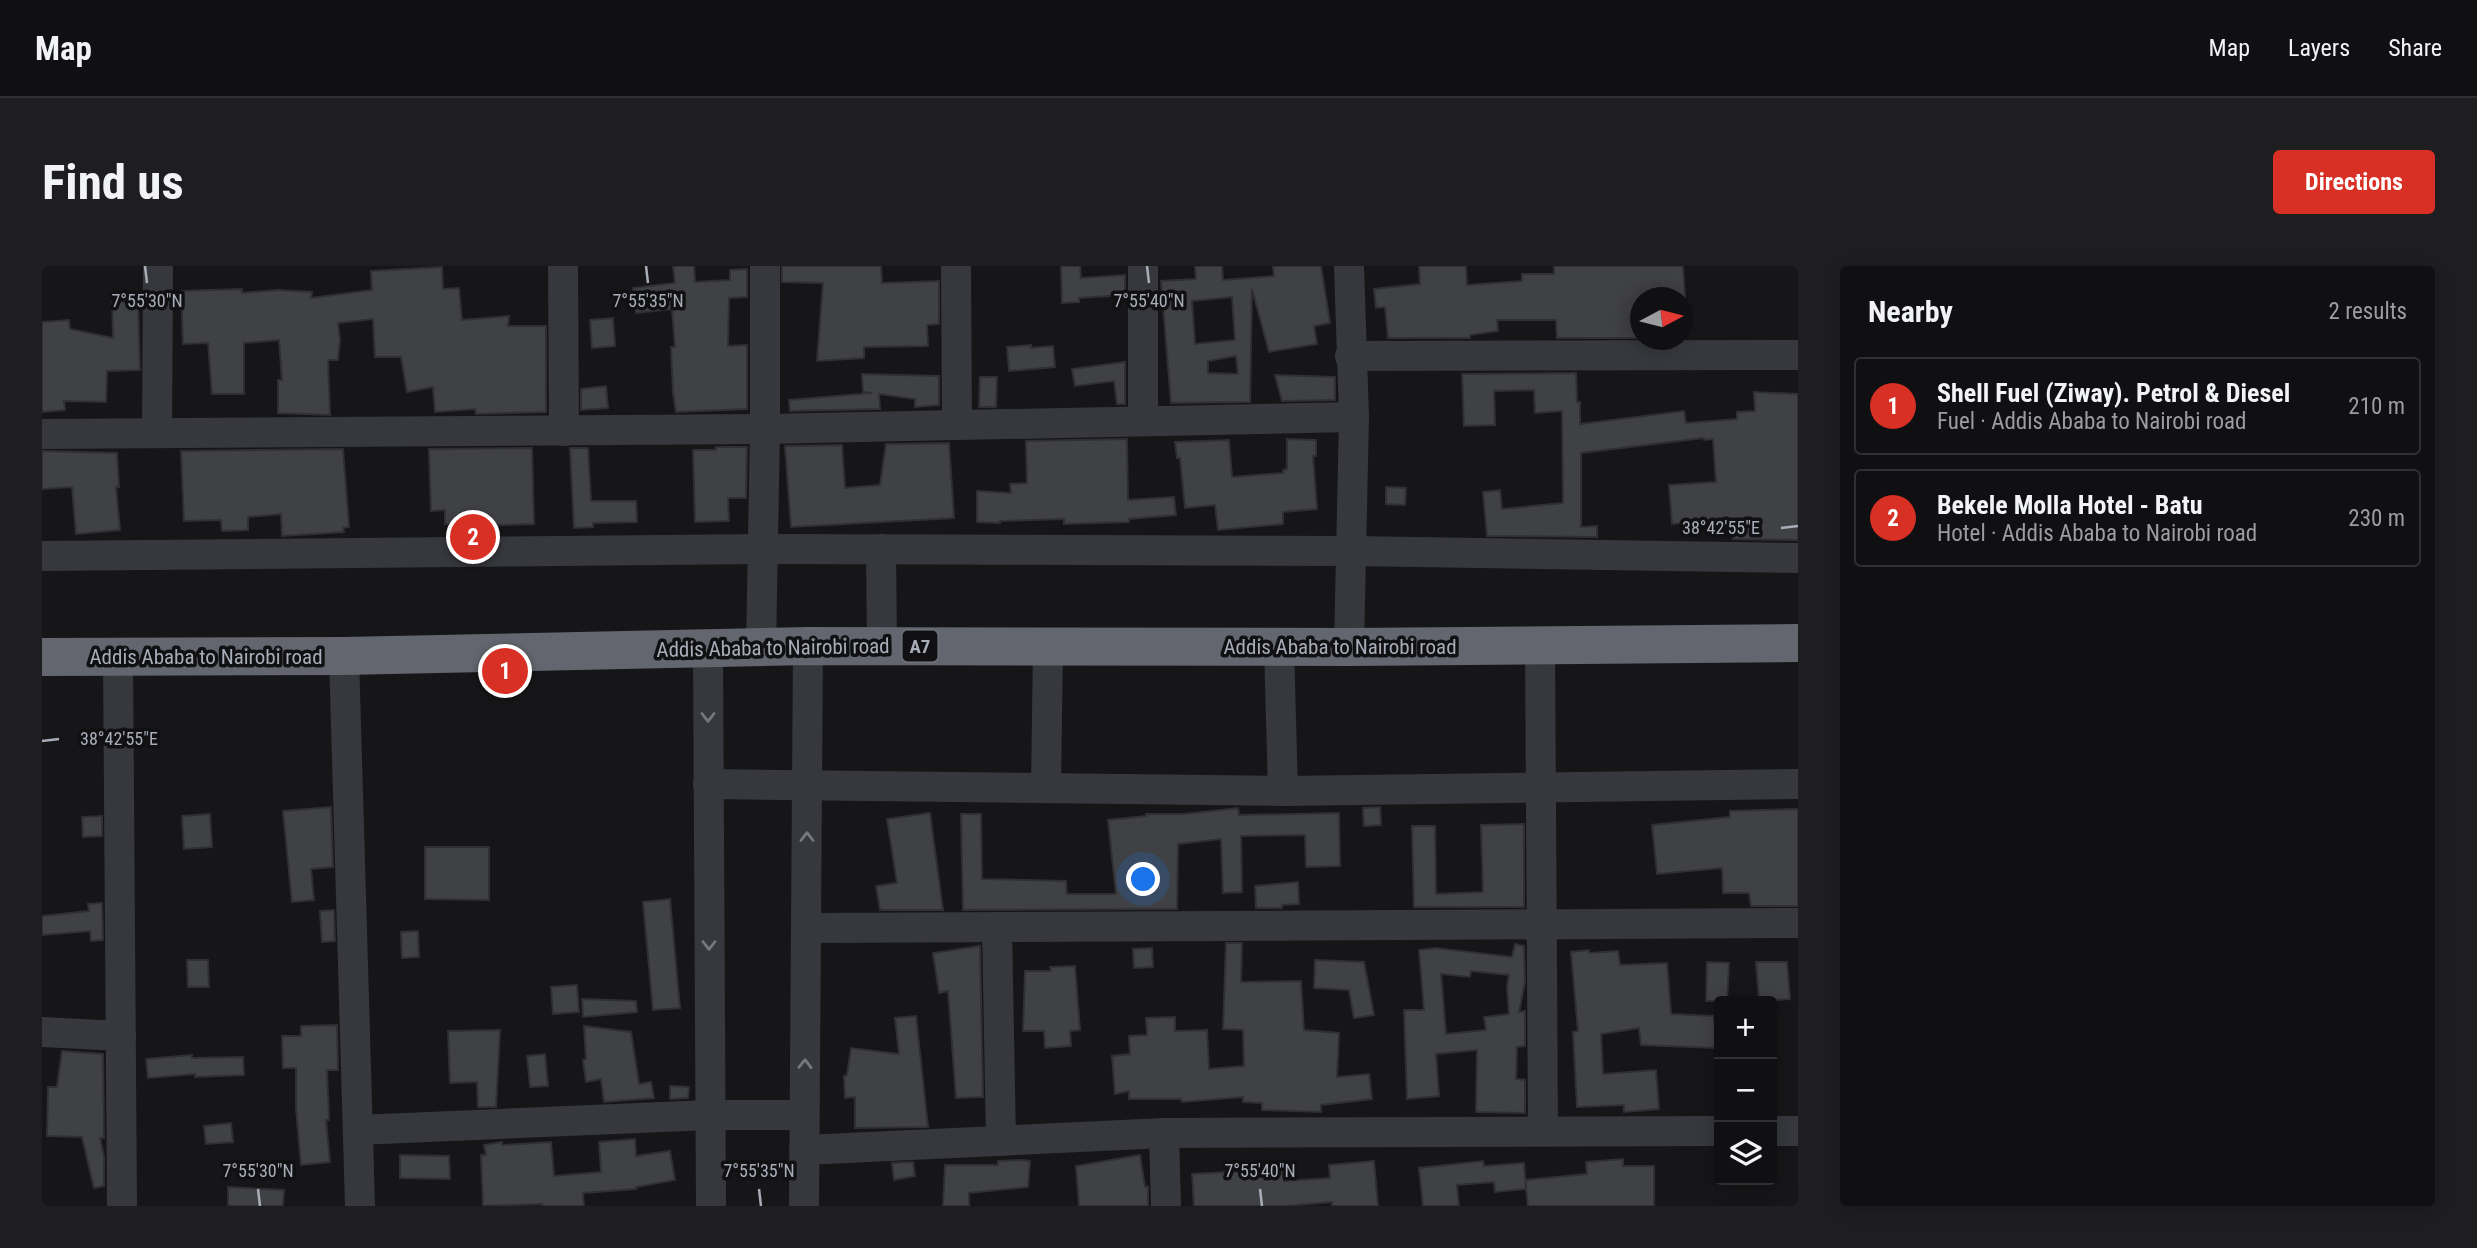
<!DOCTYPE html>
<meta charset="utf-8">
<style>
:root{--surface:#101012;--page:#1e1e20;--text:#f1f3f6;--muted:#9c9d9f;--line:#303032;--accent:#d93025}
body{margin:0;font-family:"Roboto Condensed",sans-serif;background:var(--page);color:var(--text)}
.controls{position:absolute;right:21px;bottom:21px;display:grid;overflow:hidden;border-radius:7px;box-shadow:0 4px 18px #0003}
.controls button{width:63px;height:63px;display:grid;place-items:center;padding:0;border:0;border-bottom:2px solid var(--line);background:var(--surface);color:var(--text);font:35px sans-serif}
.compass{position:absolute;left:1588px;top:21px;width:63px;height:63px;border-radius:50%;background:var(--surface);box-shadow:0 4px 18px #0003;rotate:83deg}
.you{position:absolute;left:1102px;top:614px;width:24px;height:24px;margin:-18px;border:5px solid #fff;border-radius:50%;background:#1a73e8;box-shadow:0 0 0 10px #1a73e833}
.badge{display:grid;place-items:center;width:46px;height:46px;border-radius:50%;background:var(--accent);color:#fff;font-size:23px;font-weight:700}
.pin{position:absolute;translate:-50% -50%;border:4px solid #fff;box-shadow:0 2px 7px #0006}
.list{margin:0;padding:0;list-style:none}
h2{display:flex;justify-content:space-between;align-items:center;height:91px;margin:0;padding:0 28px;font-size:30px}
h2 small{font-size:23px;font-weight:400;color:var(--muted)}
.list li{display:grid;grid-template-columns:46px 1fr auto;gap:21px;align-items:center;box-sizing:border-box;height:98px;margin:0 14px 14px;padding:0 14px;border:2px solid var(--line);border-radius:7px}
.list b{display:block;font-size:26px;white-space:nowrap}
.list p{margin:0;font-size:23px;white-space:nowrap;color:var(--muted)}
.list em{font-size:23px;font-style:normal;color:var(--muted)}
.icon{flex:none;width:38px;height:38px;fill:none;stroke:currentColor;stroke-width:2;stroke-linecap:round;stroke-linejoin:round}
.map{position:relative;flex:none;width:1756px;height:940px;overflow:hidden;border-radius:7px}
header{display:flex;align-items:center;gap:42px;box-sizing:border-box;height:98px;padding:0 35px;background:var(--surface);border-bottom:2px solid var(--line)}
header strong{font-size:33px}
nav{display:flex;gap:38px;margin-inline-start:auto;font-size:24px}
.intro{display:flex;align-items:center;justify-content:space-between;box-sizing:border-box;height:168px;padding:0 42px}
h1{margin:0;font-size:49px}
.button{padding:18px 32px;border-radius:7px;background:var(--accent);color:#fff;font-size:24px;font-weight:700}
main{display:flex;gap:42px;padding:0 42px}
aside{flex:1;background:var(--surface);border-radius:7px;box-shadow:0 4px 18px #0003}
.map>svg:first-child{display:block}
.building{fill:#404145;stroke:#303034;stroke-width:2;fill-rule:evenodd}
.lines{fill:none;stroke-linecap:round;stroke-linejoin:round}
.minor{stroke:#37383d;stroke-width:30}
.highway{stroke:#63666e;stroke-width:38}
.oneway{stroke:#757881}
.ticks{fill:none;stroke:#a8adb8;stroke-width:2.5}
.labels{text-anchor:middle;dominant-baseline:central;stroke-width:7;stroke-linejoin:round;paint-order:stroke}
.shield{fill:#111113;stroke:#7b7e86;stroke-width:2}
.shield-label{font-size:19px;font-weight:bold;fill:#a8adb8}
.street-label{font-size:21px;fill:#a8adb8;stroke:#111113}
.ticks-label{font-size:18px;text-anchor:middle;fill:#a8adb8;stroke:#111113;stroke-width:7;stroke-linejoin:round;paint-order:stroke}
</style>
<header>
<strong>Map</strong>
<nav><a>Map</a><a>Layers</a><a>Share</a></nav>
</header>
<div class="intro"><h1>Find us</h1><a class="button">Directions</a></div>
<main>
<div class="map">
<svg width="1756" height="940" viewBox="0 0 1756 940">
<rect width="100%" height="100%" fill="#161618"/>
<g class="building">
<path d="M631,0H652L653,16L688,14V4L705,3V31L687,32L686,80L705,79V143L634,146L631,127L629,81H633L630,43L594,47L591,22L633,17Z"/>
<path d="M740,0H839L840,17L897,15V58L885,59L886,80L822,81V92L775,95L781,17L740,16Z"/>
<path d="M1019,0H1038L1039,12L1083,9V29L1037,32V36L1020,37Z"/>
<path d="M1153,0H1180L1181,14L1232,10L1231,0H1279L1288,57L1272,60L1275,78L1227,86L1210,23L1208,136L1129,137L1119,15L1154,13ZM1190,31L1193,74L1153,78L1150,35ZM1194,90L1196,108L1166,107V95Z"/>
<path d="M1377,0H1424L1425,19L1480,15V8H1512V0H1641L1643,32H1599V72H1515L1514,54H1455L1456,65L1428,69V72H1346L1343,41L1334,42L1332,23L1378,18Z"/>
<path d="M400,1L401,23L417,22L420,54L467,50L466,60H504V146L434,148L433,143L393,146L391,121L365,126L359,91H333L331,53L296,57L298,74L296,94H286L288,149L236,147V114H240L237,74L202,77V128H170L166,77L141,78L139,25L200,23V27L236,24L270,26L269,32L330,24L329,5Z"/>
<path d="M96,35L98,104L65,105L64,136L22,135L23,144L0,146V56L27,54L28,63L71,72L70,36Z"/>
<path d="M571,52L573,80L550,82L548,54Z"/>
<path d="M989,79V82L1011,80L1013,101L967,105L965,81Z"/>
<path d="M1083,96V138H1075L1072,115L1033,120L1030,103Z"/>
<path d="M1534,107L1535,136H1538V158L1642,145L1644,157L1695,153V146L1713,145L1712,126L1756,128V274L1691,273L1690,254L1630,258L1627,219L1674,216L1671,173L1662,174V172L1539,187V261L1555,260V271L1445,270L1441,226L1458,224L1460,243L1521,237L1520,145L1493,147L1492,124L1452,125L1453,159L1422,160L1420,108Z"/>
<path d="M820,108L897,110V139L873,141V133L837,128L838,143L748,145L747,134L830,127L821,126Z"/>
<path d="M1233,109L1293,111V134L1240,135Z"/>
<path d="M938,111H955L954,141H937Z"/>
<path d="M564,120L566,142L539,144V123Z"/>
<path d="M1085,173L1086,234L1132,231L1134,249L1087,253V256L1022,258V253L958,255V257L935,256V225L969,227L968,218L985,217L984,175Z"/>
<path d="M1245,173L1274,174V190H1271L1275,243L1241,246V258L1176,264L1173,239L1143,242L1138,192H1135L1133,176L1187,174L1190,211L1241,207V204L1245,203Z"/>
<path d="M907,177L912,252L749,261L743,180L800,179L803,222L838,219L844,178Z"/>
<path d="M674,181H705L704,232H686L687,255L653,256L651,184H674Z"/>
<path d="M490,182L492,258L428,260V268L407,269V258H403V244L389,245L387,183Z"/>
<path d="M528,182H546L549,235H594L595,256L551,257V261L532,262Z"/>
<path d="M301,183L307,261L301,262L302,266L240,270L239,248L206,251V264L180,265L179,254L142,255L139,185Z"/>
<path d="M0,185L75,187L77,221H74L78,264L34,268L30,221L0,223Z"/>
<path d="M1344,221L1364,222L1363,239L1344,238Z"/>
<path d="M289,541L291,601L269,603L272,634L250,636L241,545Z"/>
<path d="M1338,541L1339,559L1322,560L1321,542Z"/>
<path d="M1196,542L1197,549L1297,547L1298,600L1264,601L1263,569L1199,570L1200,626L1181,627L1179,573L1136,578L1135,643L921,644L919,548H939L940,613L1024,615L1025,628H1074L1066,554L1104,550V548H1142Z"/>
<path d="M1756,543V640H1709L1707,627H1681L1680,602L1615,608L1610,559L1688,551V545Z"/>
<path d="M888,547L901,644H838L834,620L855,617L845,553Z"/>
<path d="M168,548L170,581L142,583L140,550Z"/>
<path d="M60,550V570L41,571L40,551Z"/>
<path d="M1482,558V641H1372L1370,560H1393L1394,628L1441,626L1439,559Z"/>
<path d="M383,581H447V634L383,633Z"/>
<path d="M1256,616L1257,638L1240,639V642H1214L1213,620Z"/>
<path d="M628,633L638,742L611,744L601,636Z"/>
<path d="M60,637L61,674L49,675L48,665L0,669V650L47,645L46,638Z"/>
<path d="M292,644L293,675L280,676L278,645Z"/>
<path d="M376,665L377,691L360,692L359,666Z"/>
<path d="M1184,677H1200L1199,716L1259,715L1262,764L1297,767L1295,811L1327,808L1330,833L1279,839V846L1220,844V837L1201,836V831L1140,836L1139,833H1087V825L1073,828L1070,790L1088,788L1087,770L1105,769L1104,752L1133,751V765L1165,764L1167,803L1202,800L1201,764L1181,763Z"/>
<path d="M1473,678L1482,680L1483,716L1477,746L1483,745V780L1475,781L1474,813L1483,814V847L1434,846L1435,784L1394,788L1397,830L1365,833L1362,744H1382L1377,684L1393,682L1470,691ZM1429,705L1467,709L1465,720L1467,748L1442,751L1444,764L1404,768L1399,708L1428,711Z"/>
<path d="M938,680L941,831L914,832L906,725L897,727L891,687Z"/>
<path d="M1110,682L1111,701L1092,702L1091,683Z"/>
<path d="M1547,684V687L1576,685L1578,699L1625,697L1629,748L1672,750L1674,782L1599,779L1597,762L1559,768L1561,808L1614,804L1617,843L1582,846V839L1535,841L1531,766L1536,765L1529,686Z"/>
<path d="M145,694H166L167,721H146Z"/>
<path d="M1273,694L1322,696L1332,749L1312,752L1307,724L1272,722Z"/>
<path d="M1665,696L1687,697L1685,735H1664Z"/>
<path d="M1714,696H1745L1748,733L1717,735Z"/>
<path d="M1033,700L1038,764L1028,765L1029,780L1003,782L1002,765H981L983,705H1009L1008,701Z"/>
<path d="M535,719L537,746L511,748L509,721Z"/>
<path d="M540,733L594,735L595,746L541,751Z"/>
<path d="M874,750L886,861L813,862V831L803,832L802,810L805,809L809,782L857,788L853,752Z"/>
<path d="M295,759L296,804H285L287,854H284L288,896L259,899L254,843V802H241L240,770H259V760Z"/>
<path d="M542,760L589,766L597,818L609,816L612,832L562,836L559,813L544,816L541,794L544,793Z"/>
<path d="M458,764L454,841H436L435,816L408,817L406,765Z"/>
<path d="M20,785L61,788L62,872H58L62,890V920L52,922L40,871L5,870L6,821H15Z"/>
<path d="M503,788L506,820L488,821L485,790Z"/>
<path d="M150,789V792L201,791L202,809L153,811V808L106,812L104,793Z"/>
<path d="M628,820L647,821L646,832L628,833Z"/>
<path d="M189,857L191,876L164,878L162,860Z"/>
<path d="M593,873L594,890L628,885L633,914L594,921V923L541,927L542,940H501L500,938L441,940L439,889H444L442,879L460,876V879L509,876L512,910L559,906L557,876Z"/>
<path d="M358,889L407,890L408,913L358,912Z"/>
<path d="M1098,889L1103,921H1106V940H1037L1034,900Z"/>
<path d="M1581,893V900H1612V940H1486L1483,914L1545,908L1544,896Z"/>
<path d="M979,894L988,895L986,921L927,927V940H901L903,899H956V895Z"/>
<path d="M1332,895L1336,940H1290V936L1244,940H1152L1150,908L1242,903V915L1288,912L1287,899Z"/>
<path d="M1441,895L1442,900L1482,897L1484,923L1453,926L1452,916L1415,919L1417,940H1381L1377,902Z"/>
<path d="M871,896L873,910L852,914L850,897Z"/>
<path d="M186,921L242,924L241,940H186Z"/>
</g>
<g class="lines">
<g class="minor">
<path d="M521,0L522,165"/>
<path d="M914,0L915,159"/>
<path d="M1101,0V155"/>
<path d="M1307,0L1312,151L1307,381"/>
<path d="M1308,90L1756,89"/>
<path d="M115,167L116,0"/>
<path d="M0,168L723,163L1312,151"/>
<path d="M839,283L840,380"/>
<path d="M0,290L721,283L1309,285L1756,292"/>
<path d="M1498,380L1501,865"/>
<path d="M1237,381L1241,525"/>
<path d="M719,382L723,163V0"/>
<path d="M666,383L669,940"/>
<path d="M302,390L318,940"/>
<path d="M76,391L80,940"/>
<path d="M666,518L1241,525L1756,518"/>
<path d="M1004,521L1006,380"/>
<path d="M955,661L959,875"/>
<path d="M764,662L1756,657"/>
<path d="M0,766L79,770"/>
<path d="M316,864L668,849H762"/>
<path d="M1730,865H1756"/>
<path d="M1122,867L1124,940"/>
<path d="M762,884L1122,867L1677,865"/>
<path d="M762,940L766,380"/>
</g>
<path class="highway" d="M0,391L302,390L766,380L1307,381L1756,377"/>
</g>
<defs><path id="oneway-chevron" d="M-2-3.5L2.5 0L-2 3.5" fill="none" stroke-width="1.6" stroke-linecap="round" stroke-linejoin="round" transform="scale(1.75)"/></defs>
<g class="oneway">
<use href="#oneway-chevron" transform="translate(666 451) rotate(90)"/>
<use href="#oneway-chevron" transform="translate(765 571) rotate(-90)"/>
<use href="#oneway-chevron" transform="translate(667 679) rotate(90)"/>
<use href="#oneway-chevron" transform="translate(763 798) rotate(-89)"/>
</g>
<path class="ticks" d="M103,0L105,17M604,0L606,17M1105,0L1107,17M1739,262L1756,260M0,475L17,473M216,923L218,940M717,923L719,940M1218,923L1220,940"/>
<g class="labels">
<rect class="shield" x="860.5" y="364.5" width="35" height="31" rx="5"/>
<g class="shield-label">
<text x="878" y="380">A7</text>
</g>
<g class="street-label">
<text x="1298" y="381">Addis Ababa to Nairobi road</text>
<text transform="translate(731 382) rotate(-1)">Addis Ababa to Nairobi road</text>
<text x="164" y="391">Addis Ababa to Nairobi road</text>
</g>
</g>
<g class="ticks-label">
<text x="105" y="41">7°55'30"N</text>
<text x="606" y="41">7°55'35"N</text>
<text x="1107" y="41">7°55'40"N</text>
<text x="1679" y="268">38°42'55"E</text>
<text x="77" y="479">38°42'55"E</text>
<text x="216" y="911">7°55'30"N</text>
<text x="717" y="911">7°55'35"N</text>
<text x="1218" y="911">7°55'40"N</text>
</g>
</svg>
<div class="controls">
<button>+</button>
<button>−</button>
<button><svg class="icon" aria-label="layers" viewBox="0 0 24 24"><path d="M12 4l9 5-9 5-9-5zM3 14l9 5 9-5"/></svg></button>
</div>
<svg class="compass" viewBox="-18 -18 36 36"><path d="M0-13l5 13h-10z" fill="#e53935"/><path d="M0 13l5-13h-10z" fill="#9c9d9f"/></svg>
<div class="you"></div>
<div class="pin badge" style="left:463px;top:405px">1</div>
<div class="pin badge" style="left:431px;top:271px">2</div>
</div>
<aside>
<h2>Nearby<small>2 results</small></h2>
<ul class="list">
<li><span class="badge">1</span><div><b>Shell Fuel (Ziway). Petrol &amp; Diesel</b><p>Fuel · Addis Ababa to Nairobi road</p></div><em>210 m</em></li>
<li><span class="badge">2</span><div><b>Bekele Molla Hotel - Batu</b><p>Hotel · Addis Ababa to Nairobi road</p></div><em>230 m</em></li>
</ul>
</aside>
</main>
